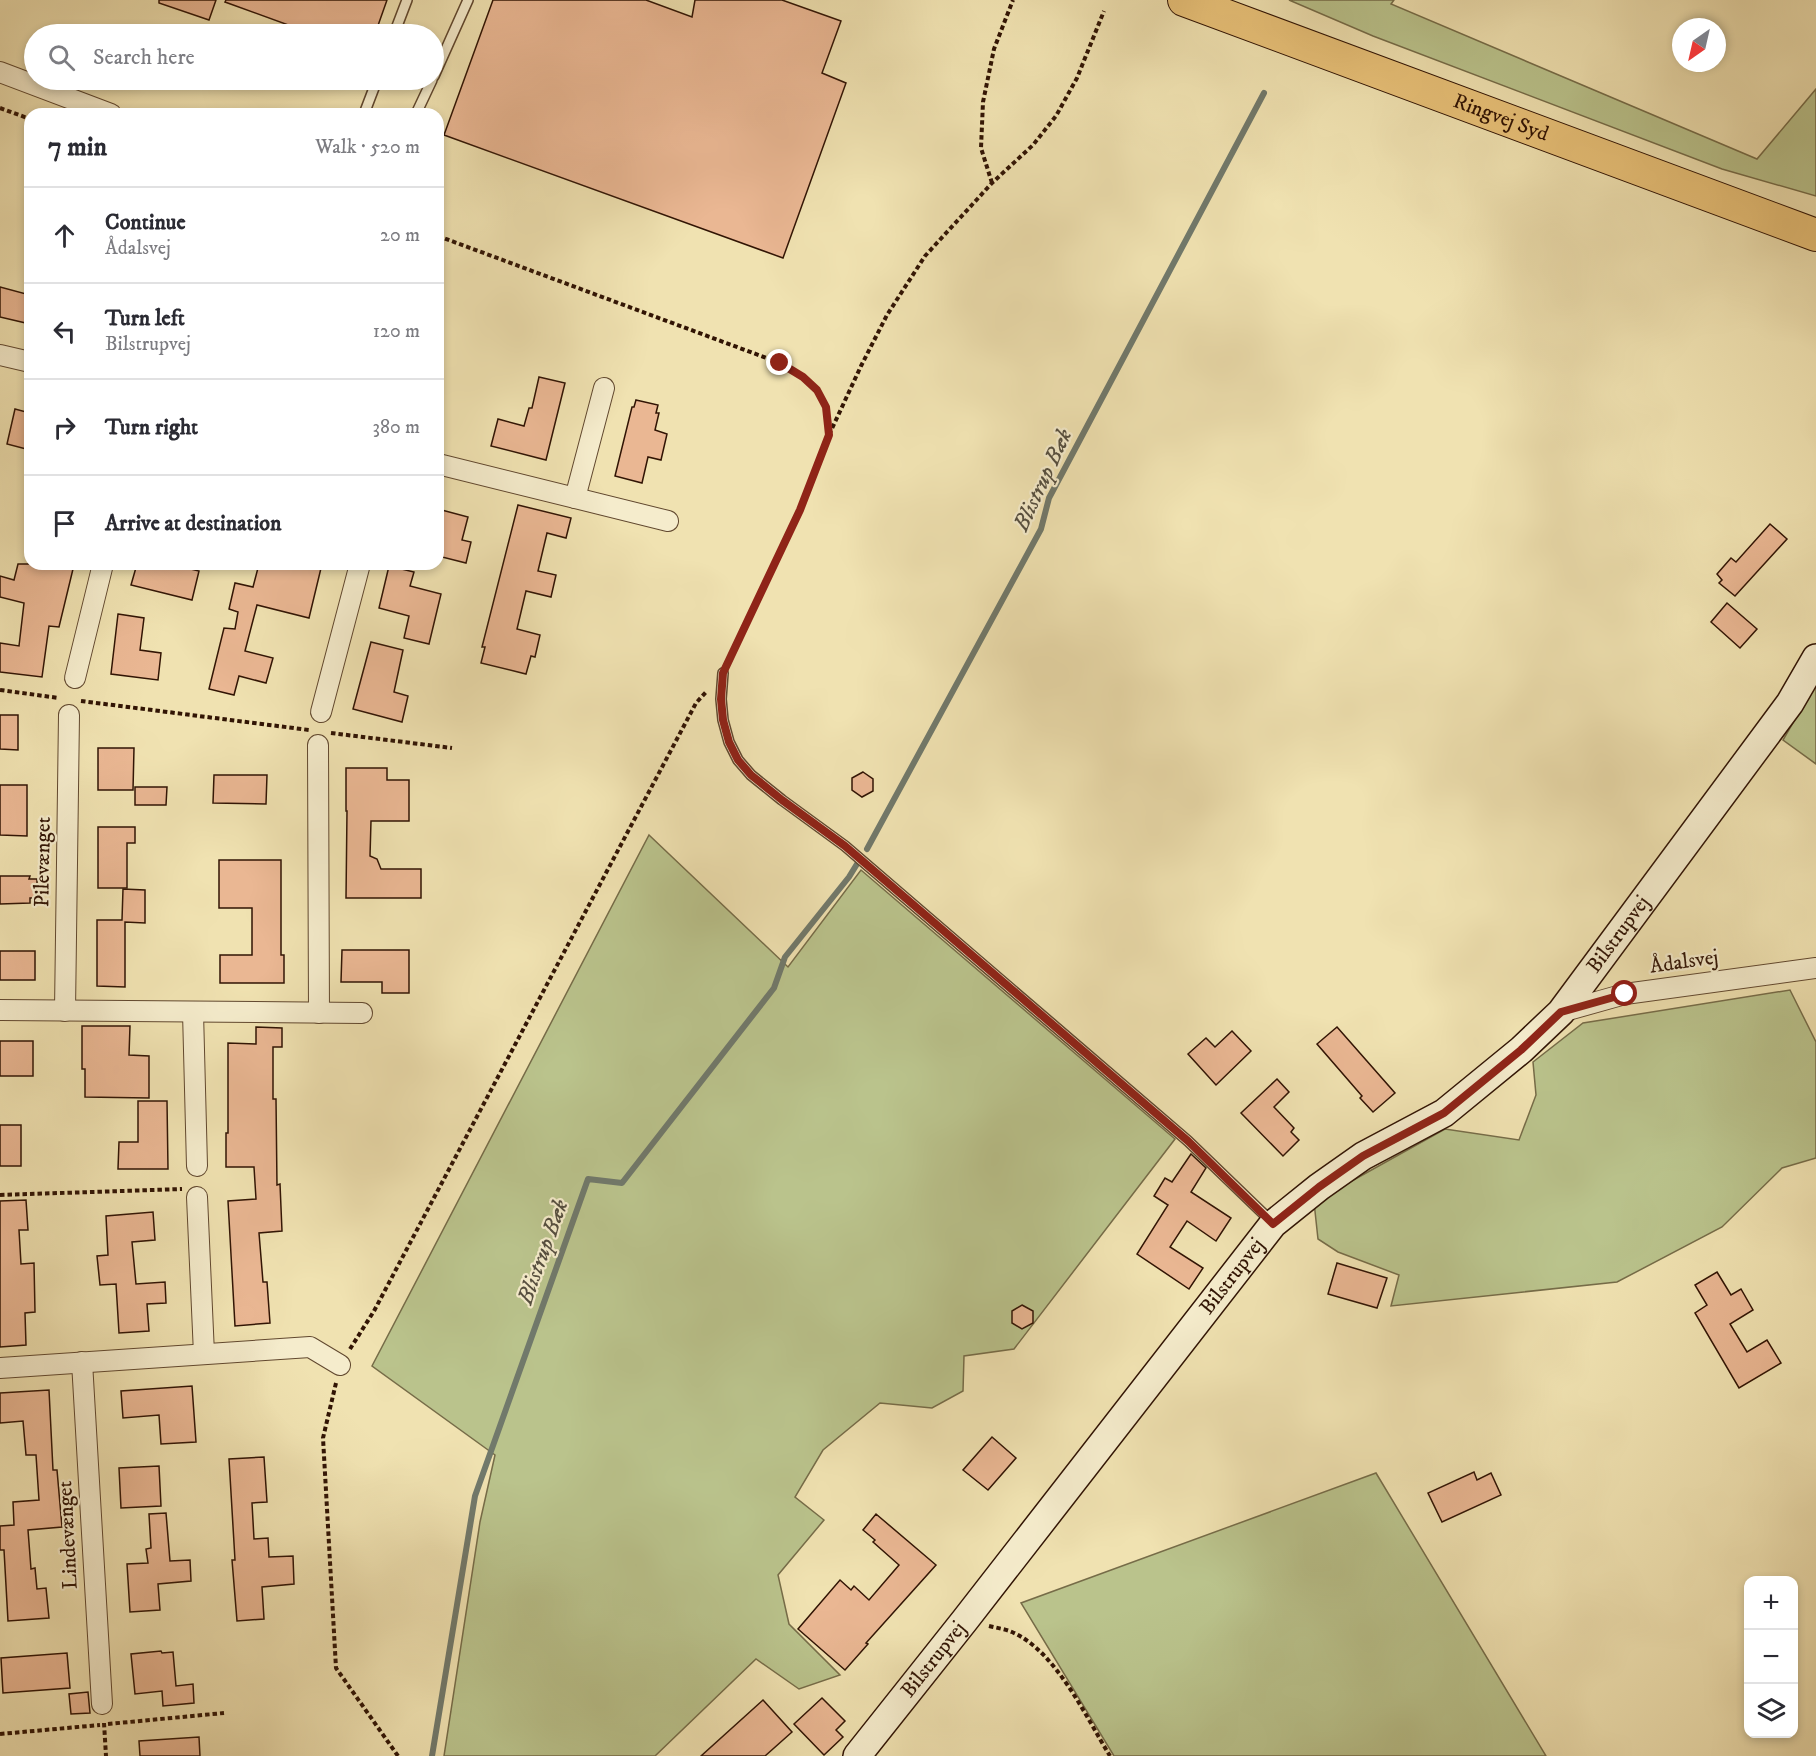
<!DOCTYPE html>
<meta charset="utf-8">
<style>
:root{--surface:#fff;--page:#f2f2f3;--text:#2b2b33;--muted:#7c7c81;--line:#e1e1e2}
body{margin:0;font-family:"IM FELL DW Pica",serif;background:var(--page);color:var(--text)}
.controls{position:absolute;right:18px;bottom:18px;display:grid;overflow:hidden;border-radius:12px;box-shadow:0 3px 9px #0003}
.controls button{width:54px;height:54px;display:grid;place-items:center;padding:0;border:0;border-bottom:2px solid var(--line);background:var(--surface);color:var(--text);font:30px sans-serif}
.compass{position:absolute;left:1672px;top:18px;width:54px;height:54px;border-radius:50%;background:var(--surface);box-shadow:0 3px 9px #0003;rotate:214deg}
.stop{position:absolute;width:18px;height:18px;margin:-14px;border:4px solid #8f2418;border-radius:50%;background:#fff}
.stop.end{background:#8f2418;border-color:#fff;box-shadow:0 2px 6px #0008}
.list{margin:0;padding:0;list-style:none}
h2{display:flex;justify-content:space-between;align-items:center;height:78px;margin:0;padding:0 24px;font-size:26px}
h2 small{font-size:20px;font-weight:400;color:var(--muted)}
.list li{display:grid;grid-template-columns:39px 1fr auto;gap:18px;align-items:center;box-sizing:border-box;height:96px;padding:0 24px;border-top:2px solid var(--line)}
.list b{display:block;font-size:22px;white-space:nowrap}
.list p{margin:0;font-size:20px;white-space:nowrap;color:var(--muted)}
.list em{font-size:20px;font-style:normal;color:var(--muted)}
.icon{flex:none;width:33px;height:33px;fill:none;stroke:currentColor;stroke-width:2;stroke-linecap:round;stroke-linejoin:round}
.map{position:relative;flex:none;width:1816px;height:1756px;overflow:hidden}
.search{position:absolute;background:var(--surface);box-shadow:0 3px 9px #0003;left:24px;top:24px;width:420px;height:66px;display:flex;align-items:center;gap:15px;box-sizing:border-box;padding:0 21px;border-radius:33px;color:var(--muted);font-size:22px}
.panel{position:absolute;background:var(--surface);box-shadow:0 3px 9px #0003;left:24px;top:108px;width:420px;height:462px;border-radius:18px}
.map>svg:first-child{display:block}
.green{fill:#bac38c;stroke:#766c48;stroke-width:1.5}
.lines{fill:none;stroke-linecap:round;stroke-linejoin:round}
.stream{stroke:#71796b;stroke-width:6}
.building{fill:#eab793;stroke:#311404;stroke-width:1.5}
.lane-casing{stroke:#61482f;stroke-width:12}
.street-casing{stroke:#61482f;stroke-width:22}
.secondary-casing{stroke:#311404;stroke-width:30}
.primary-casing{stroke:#311404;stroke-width:34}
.path{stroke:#311404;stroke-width:4;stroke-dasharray:4.5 3;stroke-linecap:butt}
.lane{stroke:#f5eccc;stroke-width:9}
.street{stroke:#f5eccc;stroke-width:20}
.secondary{stroke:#f5eccc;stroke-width:27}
.primary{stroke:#e8c178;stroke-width:32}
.route{stroke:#8f2418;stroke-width:8}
.labels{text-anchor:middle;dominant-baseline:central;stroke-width:4.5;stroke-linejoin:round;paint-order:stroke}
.street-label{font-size:21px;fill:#311404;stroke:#f5eccc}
.water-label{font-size:22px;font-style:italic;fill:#564f40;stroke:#f5eccc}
</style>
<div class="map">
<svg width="1816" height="1756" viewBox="0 0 1816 1756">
<rect width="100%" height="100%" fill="#f0e2b1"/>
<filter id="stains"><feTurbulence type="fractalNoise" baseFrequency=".00333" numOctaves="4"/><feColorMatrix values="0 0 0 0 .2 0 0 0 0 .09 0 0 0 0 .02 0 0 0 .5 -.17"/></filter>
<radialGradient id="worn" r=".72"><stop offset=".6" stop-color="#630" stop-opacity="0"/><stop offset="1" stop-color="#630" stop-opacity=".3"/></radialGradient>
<g class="green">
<path d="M1289,0H1394L1391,4L1757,159L1816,89V196L1722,169L1373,36Z"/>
<path d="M1816,683V764L1783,740Z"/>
<path d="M649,835L788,967L861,870L1175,1139L1014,1349L964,1356L963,1391L932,1408L880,1403L823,1450L795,1497L824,1520L778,1575L789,1624L840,1675L799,1689L756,1659L655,1756H444L480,1522L495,1455L372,1366Z"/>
<path d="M1790,990L1816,1042V1158L1782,1168L1722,1227L1617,1282L1391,1306L1399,1275L1338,1252L1318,1239L1314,1202L1445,1129L1519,1140L1536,1095L1533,1062L1583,1023Z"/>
<path d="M1376,1473L1546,1756H1114L1021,1603Z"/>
</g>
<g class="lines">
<g class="stream">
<path d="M867,849L1041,529L1049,498L1264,93"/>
<path d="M432,1756L475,1496L588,1179L622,1183L774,988L785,957L849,877L857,864"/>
</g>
</g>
<g class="building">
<path d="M159,0H216L209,20L159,3Z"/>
<path d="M226,0H387L375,34H313L225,2Z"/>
<path d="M493,0H646L692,17L695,0H782L841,21L822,73L846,83L783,258L444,135Z"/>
<path d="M0,287L30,295V324L0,317Z"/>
<path d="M539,377L565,383L546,460L491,446L498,419L524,426L529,408H532Z"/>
<path d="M636,400L658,405L656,413H659L655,430L667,434L661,460L648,457L642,483L615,476L632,407H634Z"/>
<path d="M15,409L30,413V450L7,444Z"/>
<path d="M518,505L571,518L566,538L547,533L538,571L556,575L551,597L526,591L517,629L540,635L535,657L531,656L526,674L481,663L485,647H482Z"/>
<path d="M438,509L468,517L462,540L471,542L466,563L438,556Z"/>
<path d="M1770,524L1787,539L1735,596L1719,583L1722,580L1717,574L1731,558L1736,562Z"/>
<path d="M18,564H52L73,569L59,627L49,626L42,677L0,672V643L19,646L24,603L0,597V576L14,580Z"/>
<path d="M137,564H170L199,571L192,600L131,585Z"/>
<path d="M259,564H322L309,618L257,605L245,651L273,658L266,683L239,676L234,695L209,689L224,628L235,629L238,612L229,609L235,583L253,587Z"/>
<path d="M389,566L414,572L410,586L441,594L429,644L404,638L409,616L379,608Z"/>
<path d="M1727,603L1757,629L1740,648L1711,622Z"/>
<path d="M118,614L144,618L140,650L161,653L158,680L111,674Z"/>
<path d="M371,642L403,650L394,692L408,696L402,722L353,709Z"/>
<path d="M0,715H18V750L0,749Z"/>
<path d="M98,748H134L133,790H98Z"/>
<path d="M346,768H387V780H409V821H371L370,856L377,859L381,869H421V898H346L347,811H346Z"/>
<path d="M863,772L873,779V791L862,797L852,790V778Z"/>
<path d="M214,775H267L266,804L213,803Z"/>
<path d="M0,785H27V836L0,835Z"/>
<path d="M135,787H167L166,805H135Z"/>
<path d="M98,827H135V843H127V888H98Z"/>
<path d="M219,860H281V955H284V983H220V955H252V908H219Z"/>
<path d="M0,876H30L29,879H37V898H30V903L0,904Z"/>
<path d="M123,889L145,890V923L125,922V987L97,986V920H122Z"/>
<path d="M342,950H409V993H382V982H341Z"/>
<rect x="0" y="951" width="35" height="29"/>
<path d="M82,1026H130L129,1055L149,1056V1098L85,1097V1069H82Z"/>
<path d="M256,1027L282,1028V1047H273V1099H276L277,1185L280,1184L282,1231L259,1233L263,1282H267L270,1323L235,1326L228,1201L256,1199L254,1167H226V1133H228V1043L256,1044Z"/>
<path d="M1337,1027L1395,1093L1373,1112L1360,1098L1362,1096L1317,1044Z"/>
<path d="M1232,1031L1251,1051L1216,1085L1188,1054L1206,1038L1215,1047Z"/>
<rect x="0" y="1041" width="33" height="35"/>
<path d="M1277,1079L1289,1092L1274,1107L1294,1128L1291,1132L1299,1140L1283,1156L1241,1113Z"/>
<path d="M138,1101H167L168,1169H118L119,1142H138Z"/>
<rect x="0" y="1125" width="21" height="41"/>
<path d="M1191,1154L1206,1168L1191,1192L1231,1218L1216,1241L1187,1221L1170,1247L1203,1268L1189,1289L1137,1254L1168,1205L1154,1196L1165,1178L1172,1182Z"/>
<path d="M26,1200L28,1230H19L21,1264L34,1263L35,1312L25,1313L26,1345L0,1347V1201Z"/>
<path d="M153,1212L155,1240L132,1242L136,1284L165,1282L166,1303L147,1304L149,1331L119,1333L116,1284L100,1285L97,1256L108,1255L106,1216Z"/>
<path d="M1337,1263L1387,1278L1377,1308L1328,1294Z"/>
<path d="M1717,1272L1731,1295L1741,1289L1753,1310L1730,1324L1747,1352L1767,1340L1781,1363L1739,1388L1695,1313L1707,1305L1695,1285Z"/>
<path d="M1022,1305L1033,1311V1323L1022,1329L1012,1323V1311Z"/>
<path d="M192,1386L196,1442L161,1444L159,1415L123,1418L121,1391Z"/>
<path d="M49,1390L53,1470H57L62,1527L28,1530L31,1569L35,1568L37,1589L46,1588L49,1618L8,1621L4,1550H0V1526L14,1525L13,1502L39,1500L36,1455H26L23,1421L0,1423V1393Z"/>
<path d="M992,1437L1016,1458L988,1490L963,1470Z"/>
<path d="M264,1457L267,1502L252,1503L254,1539L268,1538L269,1557L293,1556L294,1584L262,1587L264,1619L237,1621L232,1560H235L229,1459Z"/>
<path d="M159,1466L161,1506L121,1508L119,1468Z"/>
<path d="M1474,1472L1477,1480L1491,1473L1501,1495L1442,1522L1428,1493Z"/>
<path d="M166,1513L170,1561L190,1560L191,1581L158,1584L160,1610L130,1612L127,1564L148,1563L146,1549L151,1548L149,1514Z"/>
<path d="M876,1514L936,1565L866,1643L868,1644L845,1670L798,1629L840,1580L851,1590L854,1586L869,1600L899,1565L873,1542L875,1540L863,1530Z"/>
<path d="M161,1651L162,1653L173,1652L176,1686L193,1684L194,1703L163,1706L162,1691L135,1694L131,1654Z"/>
<path d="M67,1653L70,1688L3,1693L1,1658Z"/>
<path d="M88,1692L90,1713L71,1714L69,1694Z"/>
<path d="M822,1698L845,1721L836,1730L843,1737L824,1755L794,1724Z"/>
<path d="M763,1700L792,1732L765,1756H701Z"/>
<path d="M199,1737L200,1756H140L139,1741Z"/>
</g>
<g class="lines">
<g class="lane-casing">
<g id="lane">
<path d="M394,34L407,0"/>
<path d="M434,76L468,0"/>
<path d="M364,114L377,80"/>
<path d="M416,114L432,80"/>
<path d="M723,673L721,699L723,720L729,742L738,760L751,775L782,800L845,846L1188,1141L1272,1222"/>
</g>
</g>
<g class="street-casing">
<g id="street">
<path d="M0,72L111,114"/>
<path d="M0,355L30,362"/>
<path d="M438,464L668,521"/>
<path d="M575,498L604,388"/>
<path d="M75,678L103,564"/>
<path d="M321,712L360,564"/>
<path d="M318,745L319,1013"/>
<path d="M0,1010L362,1013"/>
<path d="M65,1011L69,715"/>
<path d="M193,1012L197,1166"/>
<path d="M1561,1012L1625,994L1816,968"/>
<path d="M197,1197L204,1354"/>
<path d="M82,1362L102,1704"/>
<path d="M0,1368L310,1347L340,1365"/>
</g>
</g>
<g class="secondary-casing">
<g id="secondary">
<path id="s1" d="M857,1756L965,1620L1273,1224L1319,1187L1363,1156L1444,1113L1521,1050L1561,1012L1790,703L1816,658"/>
</g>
</g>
<g class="primary-casing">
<g id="primary">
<path id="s2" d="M1184,0L1816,235"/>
</g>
</g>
<g class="path">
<path d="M0,108L30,119"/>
<path d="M992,183L981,148L983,102L994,49L1013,0"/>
<path d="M438,236L780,363C798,374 817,384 825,405C828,414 828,425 829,434"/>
<path d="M729,661L800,510L829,435L861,366L887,315L925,256L992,183L1033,145L1056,116L1077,78L1104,11"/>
<path d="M0,690L59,698"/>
<path d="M81,701L309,730"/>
<path d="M331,733L452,748"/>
<path d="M0,1195L182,1189"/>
<path d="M350,1349L374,1311L696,703L707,691"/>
<path d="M336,1383L323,1438L336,1668L398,1756"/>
<path d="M989,1626C997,1628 1005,1629 1012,1632C1056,1651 1086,1717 1110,1756"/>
<path d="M104,1723L106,1756"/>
<path d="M108,1724L224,1713"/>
<path d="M0,1734L100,1725"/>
</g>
<use href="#lane" class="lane"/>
<use href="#street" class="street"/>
<use href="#secondary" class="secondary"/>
<use href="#primary" class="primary"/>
</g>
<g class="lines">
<path class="route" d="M780,363L803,377L817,390L826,407L829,435L800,510L723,673L721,699L723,720L729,742L738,760L751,775L782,800L845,846L1188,1141L1273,1224L1319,1187L1363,1156L1444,1113L1521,1050L1561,1012L1625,994"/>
</g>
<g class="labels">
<g class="street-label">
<text stroke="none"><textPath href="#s2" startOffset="338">Ringvej Syd</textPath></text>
<text transform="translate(43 862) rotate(-89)">Pilevænget</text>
<text stroke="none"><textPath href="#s1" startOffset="1131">Bilstrupvej</textPath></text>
<text transform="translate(1684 962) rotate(-8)">Ådalsvej</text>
<text stroke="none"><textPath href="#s1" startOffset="609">Bilstrupvej</textPath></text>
<text transform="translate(68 1535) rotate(-93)">Lindevænget</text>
<text stroke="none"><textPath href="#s1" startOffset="123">Bilstrupvej</textPath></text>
</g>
<g class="water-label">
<text transform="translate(1043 480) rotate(-65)">Blistrup Bæk</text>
<text transform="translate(543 1252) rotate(-70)">Blistrup Bæk</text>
</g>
</g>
<rect width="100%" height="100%" filter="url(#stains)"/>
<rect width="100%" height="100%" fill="url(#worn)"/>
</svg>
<div class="controls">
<button>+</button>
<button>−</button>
<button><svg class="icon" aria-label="layers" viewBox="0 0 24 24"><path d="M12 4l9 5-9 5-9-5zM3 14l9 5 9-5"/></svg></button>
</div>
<svg class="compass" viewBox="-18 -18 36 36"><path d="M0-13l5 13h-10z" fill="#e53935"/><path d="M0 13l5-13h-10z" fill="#7c7c81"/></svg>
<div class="stop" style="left:1625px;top:994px"></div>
<div class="stop end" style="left:780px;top:363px"></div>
<div class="search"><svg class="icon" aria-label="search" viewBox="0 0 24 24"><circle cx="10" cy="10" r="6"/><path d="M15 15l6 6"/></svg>Search here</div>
<section class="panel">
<h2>7 min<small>Walk · 520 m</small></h2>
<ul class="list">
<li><svg class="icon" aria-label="ahead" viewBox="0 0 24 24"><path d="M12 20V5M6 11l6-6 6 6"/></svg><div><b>Continue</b><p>Ådalsvej</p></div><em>20 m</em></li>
<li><svg class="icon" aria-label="left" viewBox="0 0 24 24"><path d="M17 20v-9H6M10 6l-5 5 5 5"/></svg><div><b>Turn left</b><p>Bilstrupvej</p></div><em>120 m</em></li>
<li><svg class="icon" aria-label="right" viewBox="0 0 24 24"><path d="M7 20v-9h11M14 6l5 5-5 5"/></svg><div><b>Turn right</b></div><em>380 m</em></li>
<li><svg class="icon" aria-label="arrive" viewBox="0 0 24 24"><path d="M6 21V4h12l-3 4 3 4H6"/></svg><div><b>Arrive at destination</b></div></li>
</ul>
</section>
</div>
